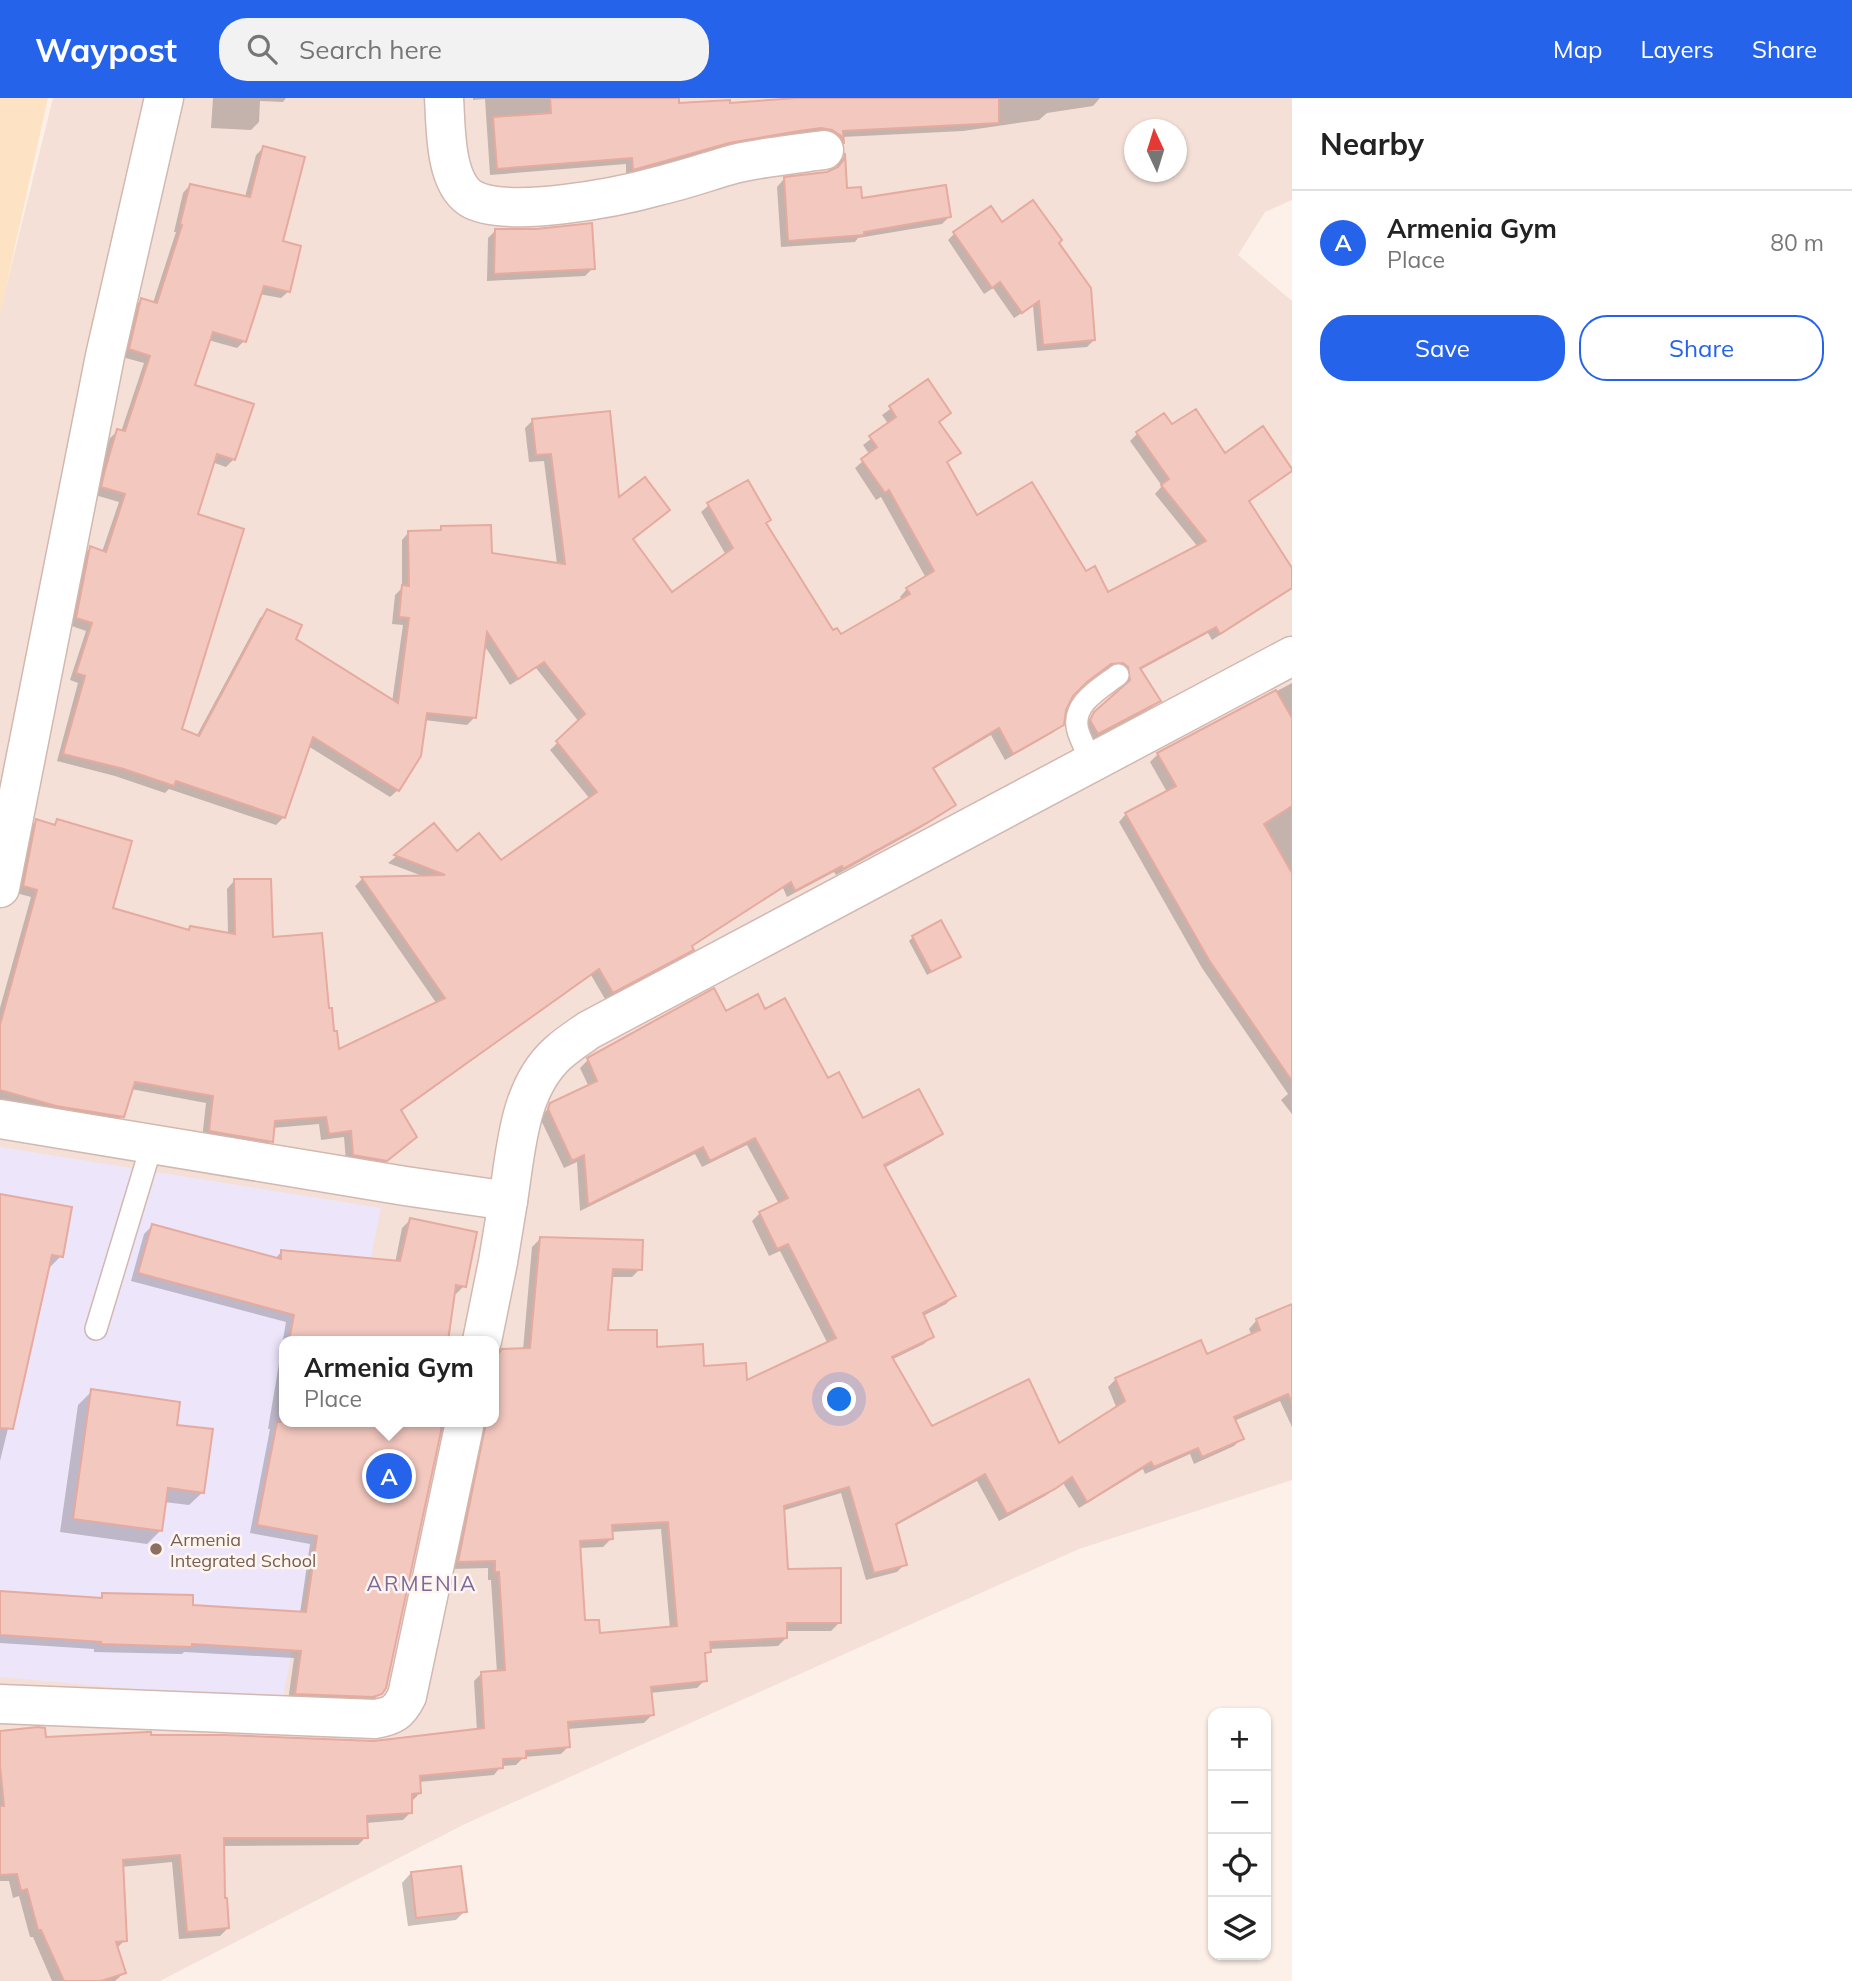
<!DOCTYPE html>
<meta charset="utf-8">
<style>
:root{--surface:#fff;--page:#f2f2f2;--text:#222;--muted:#767676;--line:#e0e0e0;--accent:#2563eb}
body{margin:0;font-family:Mulish,sans-serif;background:var(--page);color:var(--text)}
.controls{position:absolute;right:21px;bottom:21px;display:grid;overflow:hidden;border-radius:14px;box-shadow:0 2px 5px #0004}
.controls button{width:63px;height:63px;display:grid;place-items:center;padding:0;border:0;border-bottom:2px solid var(--line);background:var(--surface);color:var(--text);font:35px sans-serif}
.compass{position:absolute;left:1124px;top:21px;width:63px;height:63px;border-radius:50%;background:var(--surface);box-shadow:0 2px 5px #0004;rotate:356deg}
.you{position:absolute;left:840px;top:1302px;width:24px;height:24px;margin:-18px;border:5px solid #fff;border-radius:50%;background:#1a73e8;box-shadow:0 0 0 10px #1a73e833}
.badge{display:grid;place-items:center;width:46px;height:46px;border-radius:50%;background:var(--accent);color:#fff;font-size:23px;font-weight:700}
.pin{position:absolute;translate:-50% -50%;border:4px solid #fff;box-shadow:0 2px 7px #0006}
.popup{position:absolute;left:279px;top:1238px;width:220px;height:91px;box-sizing:border-box;display:grid;place-content:center;border-radius:14px;background:var(--surface);filter:drop-shadow(0 2px 5px #0005);font-size:23px;white-space:nowrap;color:var(--muted)}
.popup b{font-size:26px;color:var(--text)}
.popup::after{content:'';position:absolute;left:50%;top:100%;margin-left:-14px;border:14px solid transparent;border-top-color:var(--surface)}
.list{margin:0;padding:0;list-style:none}
h2{display:flex;justify-content:space-between;align-items:center;height:91px;margin:0;padding:0 28px;font-size:30px}
h2 small{font-size:23px;font-weight:400;color:var(--muted)}
.list li{display:grid;grid-template-columns:46px 1fr auto;gap:21px;align-items:center;box-sizing:border-box;height:105px;padding:0 28px;border-top:2px solid var(--line)}
.list b{display:block;font-size:26px;white-space:nowrap}
.list p{margin:0;font-size:23px;white-space:nowrap;color:var(--muted)}
.list em{font-size:23px;font-style:normal;color:var(--muted)}
.actions{display:flex;gap:14px;padding:21px 28px}
.actions a{flex:1;padding:16px 0;border:2px solid var(--accent);border-radius:28px;text-align:center;font-size:24px;color:var(--accent)}
.actions .main{background:var(--accent);color:#fff}
.icon{flex:none;width:38px;height:38px;fill:none;stroke:currentColor;stroke-width:2;stroke-linecap:round;stroke-linejoin:round}
.map{position:relative;flex:none;width:1292px;height:1883px;overflow:hidden}
header{display:flex;align-items:center;gap:42px;box-sizing:border-box;height:98px;padding:0 35px;background:var(--accent);color:#fff}
header strong{font-size:33px}
nav{display:flex;gap:38px;margin-inline-start:auto;font-size:24px}
.search{width:490px;height:63px;background:var(--page);display:flex;align-items:center;gap:18px;box-sizing:border-box;padding:0 24px;border-radius:28px;color:var(--muted);font-size:26px}
main{display:flex}
aside{flex:1;background:var(--surface)}
.map>svg:first-child{display:block}
.residential{fill:#f5e0d7;fill-rule:evenodd}
.education{fill:#ede5fa}
.sand{fill:#fde3c3}
.shadow{fill:#0003;fill-rule:evenodd}
.building{fill:#f3c8bf;stroke:#e6aa9f;stroke-width:2;fill-rule:evenodd}
.lines{fill:none;stroke-linecap:round;stroke-linejoin:round}
.service-casing{stroke:#d2b8b0;stroke-width:24}
.minor-casing{stroke:#d2b8b0;stroke-width:41}
.tertiary-casing{stroke:#d2b8b0;stroke-width:41}
.service{stroke:#fff;stroke-width:21}
.minor{stroke:#fff;stroke-width:38}
.tertiary{stroke:#fff;stroke-width:38}
.education-dot{fill:#8d6e63;stroke:#fff5ef;stroke-width:2.5}
.labels{text-anchor:middle;dominant-baseline:central;stroke-width:5;stroke-linejoin:round;paint-order:stroke}
.education-label{font-size:18px;fill:#785e54;stroke:#fff5ef;text-anchor:start}
.quarter-label{font-size:21px;letter-spacing:2px;fill:#7e679b;stroke:#fff5ef}
</style>
<header>
<strong>Waypost</strong>
<div class="search"><svg class="icon" aria-label="search" viewBox="0 0 24 24"><circle cx="10" cy="10" r="6"/><path d="M15 15l6 6"/></svg>Search here</div>
<nav><a>Map</a><a>Layers</a><a>Share</a></nav>
</header>
<main>
<div class="map">
<svg width="1292" height="1883" viewBox="0 0 1292 1883">
<rect width="100%" height="100%" fill="#fdf0e8"/>
<path class="residential" d="M53,0H1292V102L1265,114L1238,157L1292,203V1382L1079,1451L465,1726L160,1883H0V213ZM1134,32H1176V74H1134ZM284,1243H494V1324H284Z"/>
<path class="education" d="M0,1049L381,1110L354,1243H284V1324H338L282,1604L0,1579Z"/>
<path class="sand" d="M0,0H48L0,216Z"/>
<g class="shadow">
<path d="M213,0H286L283,4L260,3L259,24L251,32L211,30Z"/>
<path d="M473,0H677V7L728,6L789,2V0H1100L1093,8L1047,15L1039,22L963,33L842,39L843,45L837,51L662,67L659,70L626,78V66L490,77L485,1L473,2Z"/>
<path d="M263,50L289,193L281,200L259,196L244,243L237,250L208,242L193,288L234,361L226,369L212,364L196,417L180,632L196,639L260,520L268,513L293,542L392,604L403,527L392,526L395,497L402,490V442L409,434H437L442,430L490,457L557,466L544,363L529,364L525,330L533,322L617,402L668,412L632,442L672,496L726,457L701,414L709,407L765,426L832,535L840,539L903,503L900,499L907,491L926,480L881,399L876,402L855,370L870,357L863,347L889,327L882,317L928,284L949,315L938,325L958,355L946,366L976,419L1085,475L1108,497L1198,449L1155,396L1162,388L1130,343L1138,335L1171,329L1224,357L1291,372L1248,404L1292,473V491L1212,542L1208,535L1140,572L1158,603L1151,610L1090,643L1086,624L1123,590L1121,576L1115,572L1102,573L1078,590L1064,611L1062,626L1054,634L1005,662L991,637L932,672L954,707L946,714L917,732L836,777L834,774L787,799L783,790L690,849L692,851L684,859L605,901L591,877L400,1014L408,1046L378,1070L346,1064L344,1039L321,1042L319,1026L272,1030L271,1043L263,1051L202,1041L206,1005L131,991L122,1018L115,1026L48,1015L0,1001V910L31,799L16,795L29,731L36,723L52,728L58,723L110,811L187,834L191,829L228,836L227,791L234,783L271,841L327,912L338,954L437,906L355,788L362,781L425,779L388,765L434,728L457,755L500,765L590,701L550,652L579,624L536,570L510,587L484,547L474,620L467,627L424,622L398,692L390,699L308,648L284,719L276,727L169,691L165,695L115,678L57,663L78,585L70,582L86,533L69,527L83,458L90,450L102,454L119,404L95,397L98,381L110,340L118,333L121,334L144,265L122,259L134,209L141,202L153,205L176,134H174L183,95L190,87L245,99L256,57Z"/>
<path d="M844,59L846,92L860,102L950,118L942,126L858,140L855,144L781,149L777,89L784,81L828,75L836,71L838,64Z"/>
<path d="M495,133L593,170L585,178L487,183L488,140Z"/>
<path d="M954,136L1057,145L1094,242L1087,249L1037,253L1033,208L1014,220L993,190L984,196L948,142Z"/>
<path d="M1292,585V1016L1281,1002L1288,996L1202,870L1119,724L1126,716L1167,694L1150,664L1158,656Z"/>
<path d="M913,839L959,858L927,877L909,843Z"/>
<path d="M713,893L725,915L764,913L863,1023L941,1035L933,1043L884,1070L954,1198L946,1206L923,1218L932,1238L924,1246L891,1262L931,1330L1058,1348L1117,1311L1108,1289L1116,1281L1206,1258L1252,1238L1249,1231L1256,1223L1292,1208V1329L1280,1303L1234,1323L1242,1340L1234,1348L1194,1366L1190,1356L1145,1376L1143,1371L1079,1410L1063,1385L1045,1398L999,1423L977,1383L895,1428L905,1466L897,1474L866,1482L841,1395L782,1413L786,1473L839,1525L831,1533H785L786,1540L778,1548L709,1551L704,1559L705,1582L697,1590L650,1595L652,1617L644,1625L567,1631L569,1648L561,1656L524,1659L516,1667L501,1668L494,1677L419,1684L420,1695L412,1703L411,1714L403,1722L366,1725V1739L358,1747L222,1748L223,1802L228,1830L220,1838L179,1841L172,1764L121,1769L125,1842L116,1851L124,1875L115,1883H52L33,1839H30L19,1798L13,1800L9,1783H0V1635L45,1641L149,1639L374,1645L477,1633L474,1583L482,1575H497L491,1482H488V1470L451,1471L477,1324H494L523,1252L532,1149L540,1141L640,1171L632,1179H610L606,1234L702,1269L745,1284L828,1246L780,1153L769,1158L752,1123L760,1115L779,1106L747,1047L702,1069L695,1056L580,1113L577,1064L564,1070L540,1020L551,1007L589,989L580,970L588,962ZM661,1431L670,1531L598,1537L583,1524L579,1450L603,1449L611,1441V1434Z"/>
<path d="M0,1099L61,1158L47,1172L0,1363Z"/>
<path d="M410,1122L464,1188L456,1196L453,1195L446,1243H284V1324H441L385,1590L380,1596L371,1604L288,1603L294,1560L184,1554L182,1556L94,1554V1551L0,1545V1495L98,1501L103,1497L191,1509L300,1515L310,1446L250,1435L270,1331H268L286,1224L131,1183L144,1136L152,1128L275,1161L282,1153L395,1165L402,1130Z"/>
<path d="M92,1293L175,1328L203,1394L189,1407L164,1404L161,1432L147,1446L60,1434L78,1307Z"/>
<path d="M411,1775L465,1813L456,1822L408,1828L402,1785Z"/>
</g>
<g class="building">
<path d="M550,0H679V5L730,2V5L796,0H999V25L843,33L844,46L841,38L832,32L821,30L799,33L729,45L633,72L632,60L497,71L493,19L551,15Z"/>
<path d="M263,48L305,59L283,143L301,148L290,194L264,188L246,244L213,234L195,287L254,306L235,362L217,356L198,416L244,431L182,631L199,638L267,511L302,527L296,541L398,605L409,520L399,519L402,487L409,488L408,433L441,432V428L491,427L492,455L565,466L551,356L536,357L532,321L610,313L619,399L645,379L670,412L633,441L672,494L733,450L707,405L748,382L771,422L766,425L833,532L837,530L841,536L910,496L906,490L934,473L889,392L885,395L861,361L877,349L869,338L896,319L889,308L928,281L951,315L939,324L961,355L947,364L977,417L1032,384L1086,473L1095,468L1108,494L1206,443L1161,387L1169,381L1136,334L1164,315L1172,326L1196,311L1225,355L1263,328L1292,371V373L1249,403L1292,470V490L1220,536L1216,529L1140,570L1161,603L1098,636L1090,622L1094,614L1130,582L1128,569L1123,565L1111,566L1087,584L1073,598L1066,612L1064,627L1013,656L999,630L933,670L956,707L927,725L843,771L842,768L795,793L791,784L698,844L692,848L694,852L613,895L599,871L401,1012L417,1039L387,1063L353,1057L351,1033L329,1036L326,1019L275,1023L273,1044L209,1033L213,998L135,984L124,1019L56,1008L0,992V927L37,792L23,788L36,721L55,727L57,721L132,743L113,810L189,832L190,828L235,836L234,781H271L273,839L322,835L329,910H332L334,933H337L339,951L445,900L361,779L445,777L394,757L434,725L457,753L479,735L501,762L597,694L556,643L585,616L544,564L518,581L487,534L476,620L427,615L421,658L399,693L313,639L285,720L176,683L174,688L124,671L63,656L85,578L76,575L92,525L76,520L90,448L106,454L125,396L101,389L105,372L117,331L125,333L150,258L129,251L141,200L157,205L182,127L180,126L190,86L250,99Z"/>
<path d="M845,55L847,90L861,89L862,100L946,87L951,119L864,134V137L788,143L784,79L827,74L838,69L844,61Z"/>
<path d="M1033,102L1062,142L1059,145L1091,190L1095,242L1043,247L1039,203L1022,215L1000,184L992,190L953,134L991,108L1002,124Z"/>
<path d="M592,125L595,171L494,176L495,131H536Z"/>
<path d="M1276,592L1292,620V708L1264,726L1292,775V983L1209,862L1125,715L1176,688L1157,655Z"/>
<path d="M941,822L961,859L931,874L912,838Z"/>
<path d="M714,890L726,913L758,896L765,911L785,900L828,980L839,974L863,1020L919,991L943,1036L884,1067L956,1198L923,1215L934,1239L892,1259L932,1328L1029,1281L1059,1345L1125,1303L1115,1280L1201,1242L1207,1256L1260,1232L1256,1221L1292,1206V1305L1288,1296L1234,1319L1244,1341L1202,1359L1198,1350L1154,1369L1151,1364L1087,1404L1072,1379L1055,1391L1007,1416L985,1376L896,1426L907,1467L874,1475L849,1389L784,1408L788,1471L841,1470V1525H787V1540L710,1544L711,1554L705,1555L707,1583L651,1589L654,1617L568,1624L570,1649L526,1653V1660L503,1661V1670L420,1678L421,1695L412,1696V1715L367,1718L368,1740H224L225,1800H227L229,1830L187,1834L180,1757L123,1762L127,1843L116,1844L126,1875L101,1883H64L41,1832H38L27,1791L21,1793L17,1776L0,1777V1708H4L0,1668V1633L38,1629L45,1630L46,1639L148,1634H151V1637H225L374,1643L484,1630L481,1574L505,1572L499,1474H495V1463L458,1464L486,1324L494,1325V1261L502,1251L530,1250L540,1139L643,1142L642,1172L613,1171L608,1232H657V1249L703,1246L704,1268L746,1265L747,1282L836,1240L788,1146L777,1151L759,1114L788,1100L755,1040L710,1063L703,1049L588,1107L584,1057L572,1063L548,1011L550,1005L597,983L587,960ZM668,1424L677,1528L600,1535L599,1522H585L580,1443L613,1441L612,1427Z"/>
<path d="M0,1096L72,1109L63,1159L52,1157L13,1331L0,1330Z"/>
<path d="M410,1120L477,1134L466,1189L456,1187L448,1243H289L294,1217L138,1175L152,1126L281,1161V1152L400,1163Z"/>
<path d="M91,1291L180,1304L177,1327L213,1331L204,1395L168,1390L162,1433L73,1421Z"/>
<path d="M277,1324H443L386,1590L382,1596L373,1599L295,1596L301,1553L192,1546V1549L101,1546V1544L0,1537V1493L102,1500V1495L193,1497V1507L306,1514L317,1438L257,1427Z"/>
<path d="M461,1768L467,1814L416,1820L411,1774Z"/>
</g>
<g class="lines">
<g class="service-casing">
<g id="service">
<path d="M1092,664C1087,654 1081,643 1078,633C1070,606 1101,590 1118,577"/>
<path d="M96,1231L152,1046"/>
</g>
</g>
<g class="minor-casing">
<g id="minor">
<path d="M444,0C446,28 444,82 470,100C504,122 619,99 658,88C684,82 709,73 734,66C764,59 794,56 824,52"/>
<path d="M0,1021L405,1088L508,1103C516,1053 518,991 558,955C568,946 579,939 589,932L1292,558"/>
<path d="M482,1243L498,1164L508,1103"/>
<path d="M0,1606L375,1621C393,1618 399,1614 407,1598L465,1324"/>
</g>
</g>
<g class="tertiary-casing">
<path id="tertiary" d="M0,790L105,258L164,0"/>
</g>
<use href="#service" class="service"/>
<use href="#minor" class="minor"/>
<use href="#tertiary" class="tertiary"/>
</g>
<circle class="education-dot" cx="156" cy="1451" r="7"/>
<g class="labels">
<g class="education-label">
<text x="170" y="1441">Armenia<tspan x="170" dy="21">Integrated School</tspan></text>
</g>
<g class="quarter-label">
<text x="422" y="1485">ARMENIA</text>
</g>
</g>
</svg>
<div class="controls">
<button>+</button>
<button>−</button>
<button><svg class="icon" aria-label="locate" viewBox="0 0 24 24"><circle cx="12" cy="12" r="6"/><path d="M12 2v4M12 18v4M2 12h4M18 12h4"/></svg></button>
<button><svg class="icon" aria-label="layers" viewBox="0 0 24 24"><path d="M12 4l9 5-9 5-9-5zM3 14l9 5 9-5"/></svg></button>
</div>
<svg class="compass" viewBox="-18 -18 36 36"><path d="M0-13l5 13h-10z" fill="#e53935"/><path d="M0 13l5-13h-10z" fill="#767676"/></svg>
<div class="you"></div>
<div class="pin badge" style="left:389px;top:1378px">A</div>
<div class="popup"><b>Armenia Gym</b>Place</div>
</div>
<aside>
<h2>Nearby<small></small></h2>
<ul class="list">
<li><span class="badge">A</span><div><b>Armenia Gym</b><p>Place</p></div><em>80 m</em></li>
</ul>
<div class="actions"><a class="main">Save</a><a>Share</a></div>
</aside>
</main>
